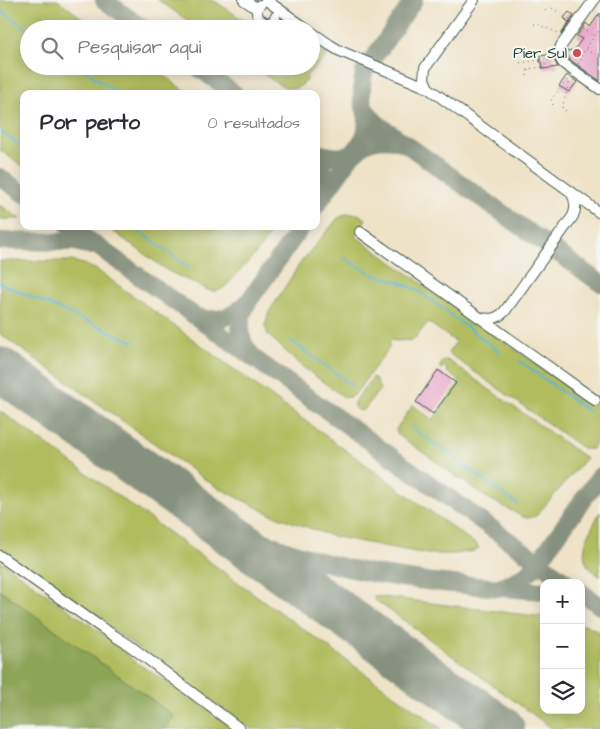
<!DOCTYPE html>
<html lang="pt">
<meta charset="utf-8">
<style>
:root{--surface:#fff;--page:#f2f2f3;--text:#2b2b33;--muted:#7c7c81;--line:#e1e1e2}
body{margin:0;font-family:"Architects Daughter",sans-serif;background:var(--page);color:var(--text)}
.controls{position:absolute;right:15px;bottom:15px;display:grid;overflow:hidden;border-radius:10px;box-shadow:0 2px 12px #0003}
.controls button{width:45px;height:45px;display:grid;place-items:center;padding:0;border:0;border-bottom:1px solid var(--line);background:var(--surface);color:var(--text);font:25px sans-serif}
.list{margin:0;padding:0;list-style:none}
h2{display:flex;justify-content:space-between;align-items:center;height:65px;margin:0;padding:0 20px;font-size:21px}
h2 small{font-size:16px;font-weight:400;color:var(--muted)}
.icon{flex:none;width:28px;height:28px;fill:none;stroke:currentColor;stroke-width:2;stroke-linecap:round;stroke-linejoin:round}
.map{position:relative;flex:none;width:600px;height:729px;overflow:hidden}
.search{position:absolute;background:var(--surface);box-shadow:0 2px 12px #0003;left:20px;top:20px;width:300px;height:55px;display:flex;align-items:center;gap:12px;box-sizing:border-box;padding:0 18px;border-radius:28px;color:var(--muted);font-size:19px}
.panel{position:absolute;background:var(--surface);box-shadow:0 2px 12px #0003;left:20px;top:90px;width:300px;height:140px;border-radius:10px}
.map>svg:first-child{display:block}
.green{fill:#b0bc5d;stroke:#687c48}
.forest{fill:#8ca454;stroke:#567044}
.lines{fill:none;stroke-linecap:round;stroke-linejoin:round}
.stream{stroke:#52b3d1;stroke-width:2}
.taxiway{stroke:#86907e;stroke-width:18}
.runway{stroke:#86907e;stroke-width:44}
.building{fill:#e7a4c7}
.minor-casing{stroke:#3e564a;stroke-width:12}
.path{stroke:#3e564a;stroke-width:1;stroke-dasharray:1 4;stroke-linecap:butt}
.minor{stroke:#fff;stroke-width:10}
.poi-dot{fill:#d1495b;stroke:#f6f6f2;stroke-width:2}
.labels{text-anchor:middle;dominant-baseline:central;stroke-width:4;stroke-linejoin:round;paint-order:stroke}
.poi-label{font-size:15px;fill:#1f3d34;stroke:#f6f6f2;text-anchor:end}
</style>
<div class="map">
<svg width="600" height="729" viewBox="0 0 600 729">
<rect width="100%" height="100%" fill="#f6f6f2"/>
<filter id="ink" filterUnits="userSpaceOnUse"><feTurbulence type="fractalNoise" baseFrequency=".02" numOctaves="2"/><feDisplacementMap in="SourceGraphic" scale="10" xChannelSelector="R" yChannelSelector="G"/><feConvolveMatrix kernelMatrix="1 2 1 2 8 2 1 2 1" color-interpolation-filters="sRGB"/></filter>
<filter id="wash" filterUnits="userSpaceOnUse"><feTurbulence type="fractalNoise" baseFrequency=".0096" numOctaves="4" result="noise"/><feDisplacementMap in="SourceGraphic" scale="20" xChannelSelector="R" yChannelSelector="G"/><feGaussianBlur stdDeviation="1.12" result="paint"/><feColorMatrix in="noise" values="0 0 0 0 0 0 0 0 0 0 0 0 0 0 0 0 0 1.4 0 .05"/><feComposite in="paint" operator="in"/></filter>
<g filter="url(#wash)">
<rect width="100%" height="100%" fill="#eee3c7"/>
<g class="green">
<path d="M0,0H57L97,29H29V66H150L189,94H24V167L0,150Z"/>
<path d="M158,0H213L257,29H200Z"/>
<path d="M322,49L328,55L306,76L308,78C305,82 301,87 296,88C283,91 263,73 253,66H311V64Z"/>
<path d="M0,205L20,219H0Z"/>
<path d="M346,214H358L366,219L355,236L592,404L600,394V436L592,449H584L448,353L456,342L428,322L414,340L396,341L390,340L389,348L355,394C351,397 349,398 344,397L304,368L268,335L265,326L269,312L301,262L337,219Z"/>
<path d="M106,226H275L258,251L227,285C221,290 217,292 210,291L168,271Z"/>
<path d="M0,261H71L84,264L97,270L478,546L479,548L474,551L455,554H427L388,547L332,536L270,514L213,485L0,334Z"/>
<path d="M446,360L449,361L586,458L536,516L528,518L523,517L484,496L397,434L396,430L398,426L413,405L433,420L460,382L446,371L447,368L444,366L442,369L439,367L443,361Z"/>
<path d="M373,377L375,378L380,389L364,410C357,412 353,409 354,402Z"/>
<path d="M0,411L442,729H251L0,549Z"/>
<path d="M600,512V577C596,573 591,570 588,566C577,551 593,526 600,512Z"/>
<path d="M0,561L107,637L135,662L179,689L234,729H165L174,716L0,590Z"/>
<path d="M375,596L544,617V710H581V624L594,629L600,633V729H553L374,599V597Z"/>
</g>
<path class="forest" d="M0,590L174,716L165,729H0Z"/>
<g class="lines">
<g class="stream">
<path d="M0,10L29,30"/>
<path d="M79,66L118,94"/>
<path d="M0,131L24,148"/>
<path d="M132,226L190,268"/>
<path d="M558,245L600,273"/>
<path d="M344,258L374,275L397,281L419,291L500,352"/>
<path d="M0,283L134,342"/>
<path d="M291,341L352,385"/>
<path d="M520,361L589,412"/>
<path d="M410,426L517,504"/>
</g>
<g class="taxiway">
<path d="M104,0L144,29"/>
<path d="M196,66L235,94"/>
<path d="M365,108L371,117L378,124L600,283"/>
<path d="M316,152C326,156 340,158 351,155C356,153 359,148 363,145C375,138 389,138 401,142"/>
<path d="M316,154C325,168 327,182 321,197"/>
<path d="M0,177L24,194"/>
<path d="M316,206L359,145L364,137L366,130L367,118L362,98V85L364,72L370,63L414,0"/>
<path d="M69,226L568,583"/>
<path d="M0,241L75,242L91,246"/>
<path d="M197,317C218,323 233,317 248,302"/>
<path d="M251,354C237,338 238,320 248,302L302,226"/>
<path d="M208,518C253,538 299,557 347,568C412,583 478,586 544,591"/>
<path d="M501,586C514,583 524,577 534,568L600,476"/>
<path d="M581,592L600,606"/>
</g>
<path class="runway" d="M0,369L503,729"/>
</g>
<g id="blocks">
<g class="building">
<path d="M569,12L574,16L561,35L568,23L566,22L567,21L564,18Z"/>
<path d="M600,13V81L569,59L567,53V51L574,50L582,39L577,36L586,23L590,27Z"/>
<path d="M553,54L554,60L558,67L543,69L542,62H540V56Z"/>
<path d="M567,75L577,82L569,92L559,86Z"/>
<path d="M438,370L456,383L433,414L416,402Z"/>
</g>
</g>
</g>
<g filter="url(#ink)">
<use href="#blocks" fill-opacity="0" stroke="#3e564a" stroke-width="1"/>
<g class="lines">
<g class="minor-casing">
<g id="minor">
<path d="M244,0L253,6L258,7L260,5"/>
<path d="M266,0L307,29"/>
<path d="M474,0L425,68L424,79L428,88L600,213"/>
<path d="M594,0L561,46C559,52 559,59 564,64L600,89"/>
<path d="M256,7L258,18L267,23L276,22"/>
<path d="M275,17L276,22L285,29"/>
<path d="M311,32L330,45L340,51L428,88"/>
<path d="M360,232L595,400"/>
<path d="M480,318C491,320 497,319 505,311L573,216C577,207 576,200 571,192"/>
<path d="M0,556L102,628L129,645L240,729"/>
</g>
</g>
<g class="path">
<path d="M545,11L549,6L570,20"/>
<path d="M533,24H536L561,34"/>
<path d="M583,29L595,36"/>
<path d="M586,49L600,59"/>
<path d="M567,55H581"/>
<path d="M578,64L583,57L581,55L600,29"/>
<path d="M518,67L519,63L540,60L551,56"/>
<path d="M527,76L528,69L543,67L552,56"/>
<path d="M553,105L551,100L569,77"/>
<path d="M566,111L562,108L570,80"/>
</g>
<use href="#minor" class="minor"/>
</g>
</g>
<circle class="poi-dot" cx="577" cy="53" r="5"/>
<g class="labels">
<g class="poi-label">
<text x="567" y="53">Píer Sul</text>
</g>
</g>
</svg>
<div class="controls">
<button>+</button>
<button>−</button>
<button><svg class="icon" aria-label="layers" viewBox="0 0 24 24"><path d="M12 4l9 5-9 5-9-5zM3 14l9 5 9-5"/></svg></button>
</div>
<div class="search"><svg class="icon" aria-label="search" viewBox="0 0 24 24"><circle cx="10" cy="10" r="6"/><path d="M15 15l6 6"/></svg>Pesquisar aqui</div>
<section class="panel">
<h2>Por perto<small>0 resultados</small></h2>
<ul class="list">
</ul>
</section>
</div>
